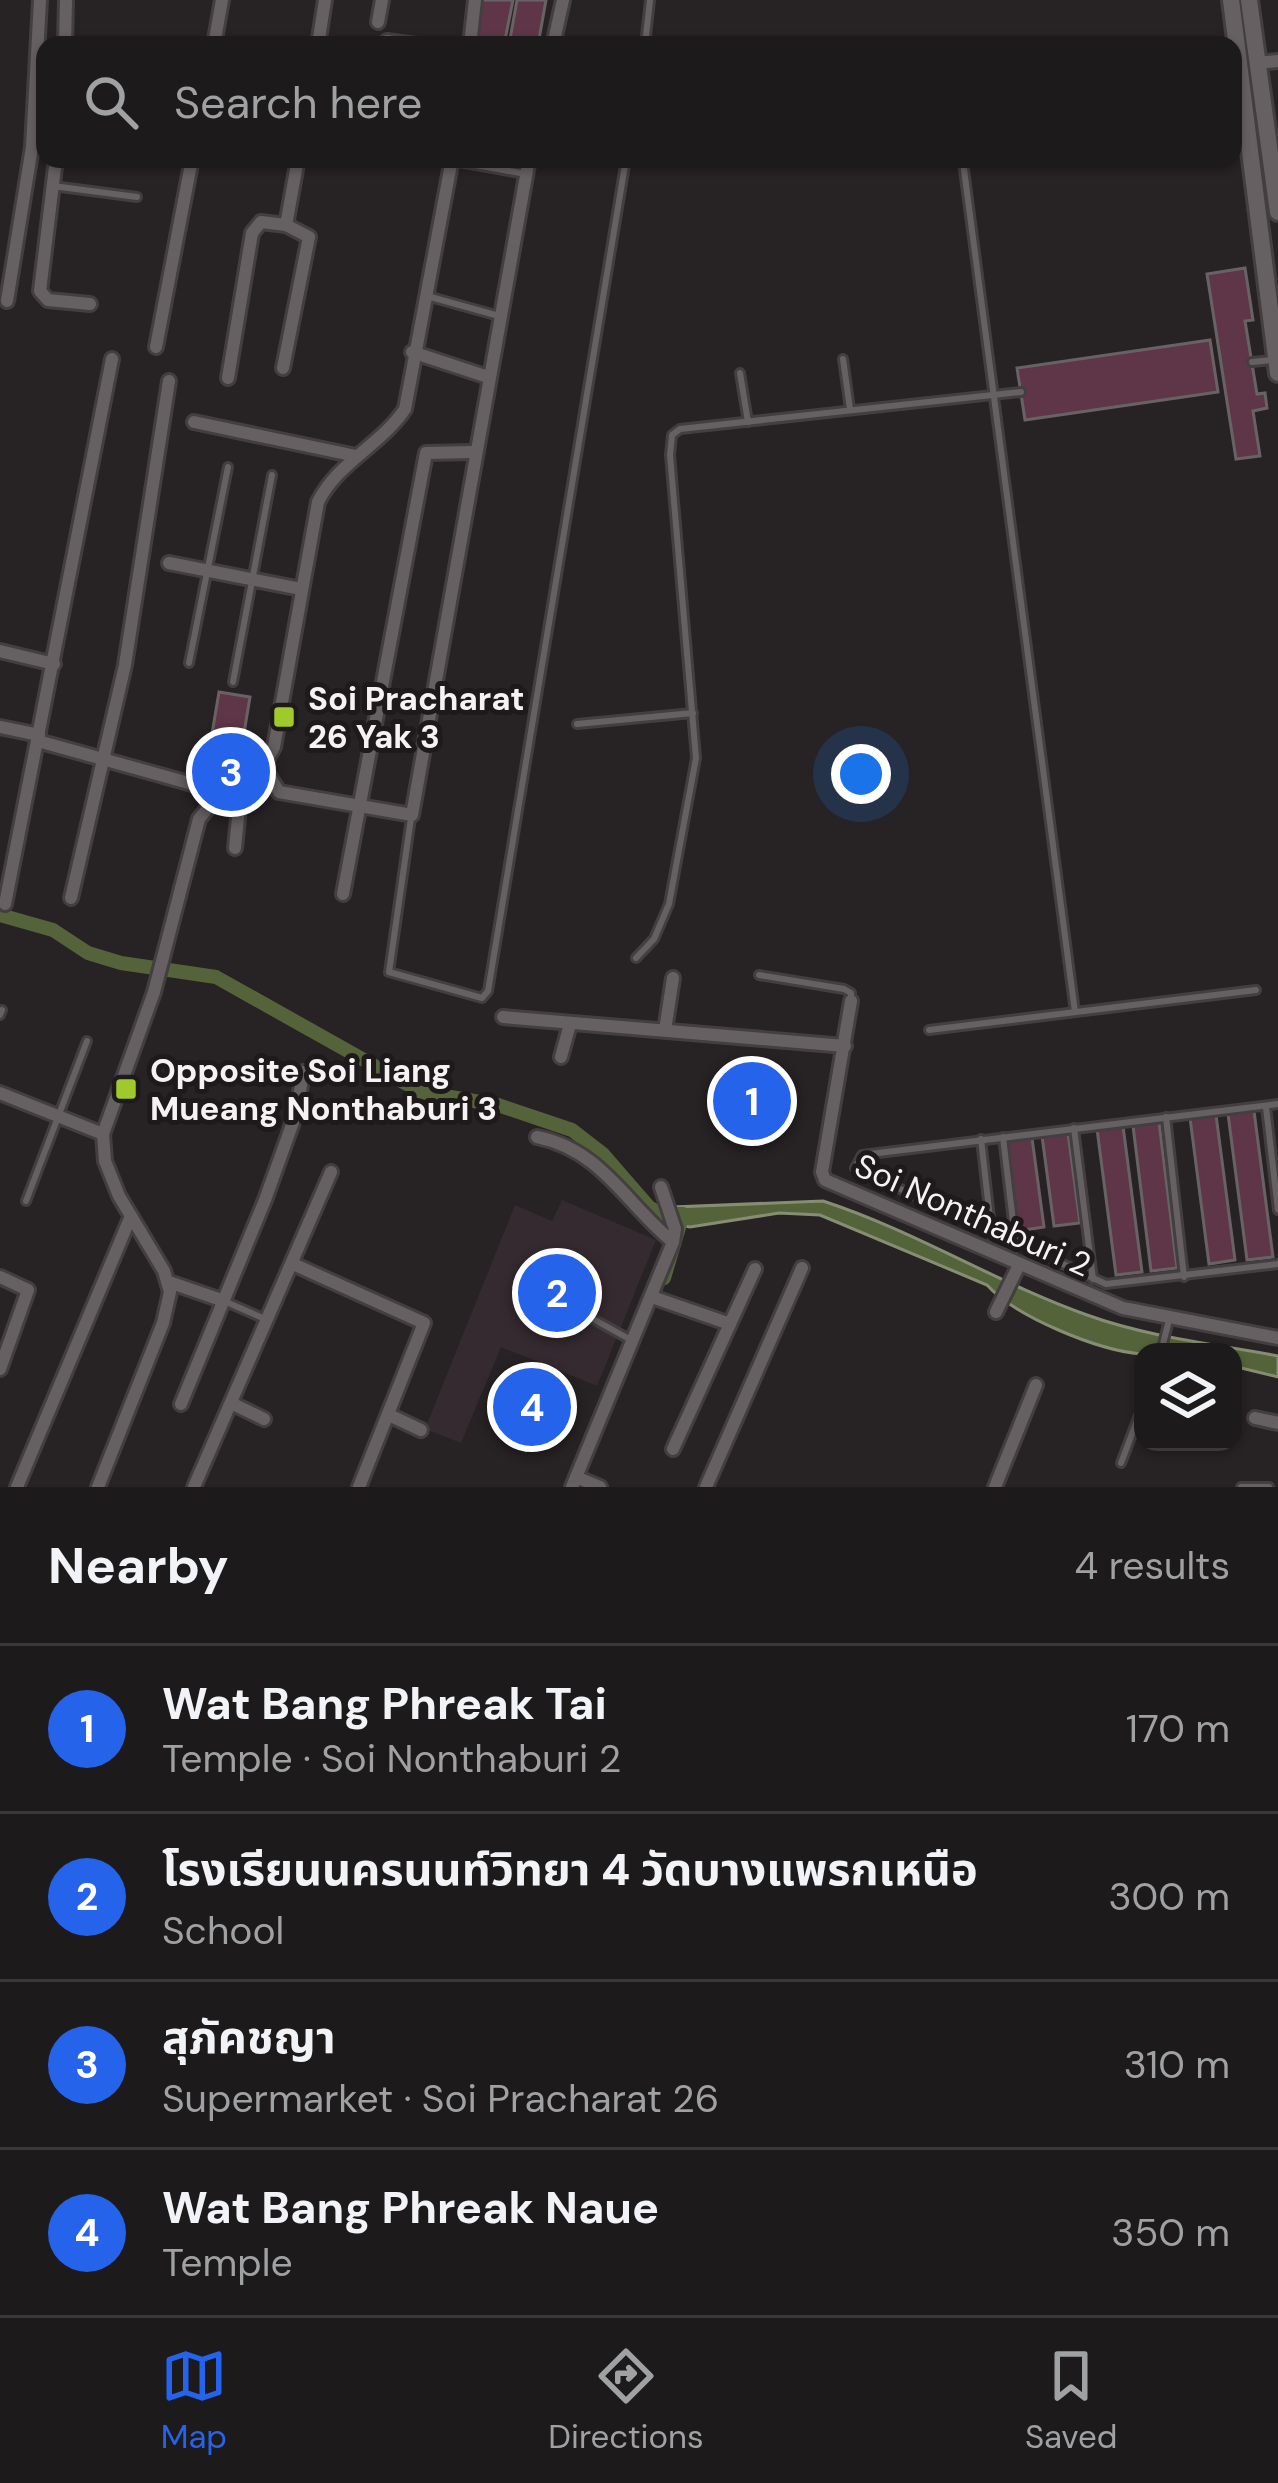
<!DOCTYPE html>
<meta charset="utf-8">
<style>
:root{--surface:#1d1a1b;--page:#2a2728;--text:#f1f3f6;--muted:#a0a1a3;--line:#3b383a;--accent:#2563eb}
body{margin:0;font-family:"DM Sans","Noto Sans Thai",sans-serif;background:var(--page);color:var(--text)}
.controls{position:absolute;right:36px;bottom:36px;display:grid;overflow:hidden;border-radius:24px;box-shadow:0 3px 9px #0004}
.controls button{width:108px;height:108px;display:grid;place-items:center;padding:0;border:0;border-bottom:3px solid var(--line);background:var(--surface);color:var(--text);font:60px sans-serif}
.you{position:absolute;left:861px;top:774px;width:42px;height:42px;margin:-30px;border:9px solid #fff;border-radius:50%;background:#1a73e8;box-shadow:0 0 0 18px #1a73e833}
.badge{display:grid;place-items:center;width:78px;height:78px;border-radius:50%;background:var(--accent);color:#fff;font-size:39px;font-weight:700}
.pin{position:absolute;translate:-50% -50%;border:6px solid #fff;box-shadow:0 3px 12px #0006}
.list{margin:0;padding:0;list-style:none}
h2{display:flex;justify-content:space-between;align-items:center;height:156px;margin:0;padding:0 48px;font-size:51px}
h2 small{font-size:39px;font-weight:400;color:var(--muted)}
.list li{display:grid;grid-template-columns:78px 1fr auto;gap:36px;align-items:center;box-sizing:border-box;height:168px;padding:0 48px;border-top:3px solid var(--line)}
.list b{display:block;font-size:45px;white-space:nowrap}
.list p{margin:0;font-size:39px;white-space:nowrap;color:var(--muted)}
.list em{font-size:39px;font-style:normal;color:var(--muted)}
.icon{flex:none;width:66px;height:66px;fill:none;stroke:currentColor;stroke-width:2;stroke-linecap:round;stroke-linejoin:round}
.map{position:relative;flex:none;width:1278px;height:1487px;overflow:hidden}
.search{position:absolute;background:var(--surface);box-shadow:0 3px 9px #0004;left:36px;right:36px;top:36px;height:132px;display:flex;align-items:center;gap:30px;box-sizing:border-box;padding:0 42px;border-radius:24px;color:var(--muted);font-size:45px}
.sheet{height:828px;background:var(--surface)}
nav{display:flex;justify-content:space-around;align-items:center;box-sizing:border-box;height:168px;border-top:3px solid var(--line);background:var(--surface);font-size:33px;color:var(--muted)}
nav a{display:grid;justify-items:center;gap:6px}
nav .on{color:var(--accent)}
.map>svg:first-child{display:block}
.built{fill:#352a2f}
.water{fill:#55633a;stroke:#858e72;stroke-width:3}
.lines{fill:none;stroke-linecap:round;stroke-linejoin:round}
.canal{stroke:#55633a;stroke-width:14}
.building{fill:#5e3648;stroke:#696265;stroke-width:3}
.service-casing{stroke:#433e40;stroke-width:12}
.minor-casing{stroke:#433e40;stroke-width:18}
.secondary-casing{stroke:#433e40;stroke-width:22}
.service{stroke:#666062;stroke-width:6}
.minor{stroke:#666062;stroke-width:12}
.secondary{stroke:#666062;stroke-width:16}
.poi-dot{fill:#9fca2c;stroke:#1e191b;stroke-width:4.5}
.labels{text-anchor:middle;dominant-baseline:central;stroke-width:10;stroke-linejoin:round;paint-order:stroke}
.poi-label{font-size:33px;font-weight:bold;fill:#f6f2f3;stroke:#1e191b;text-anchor:start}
.street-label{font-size:33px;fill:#f6f2f3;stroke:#1e191b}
</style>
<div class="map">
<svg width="1278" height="1487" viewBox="0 0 1278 1487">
<rect width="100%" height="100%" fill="#272224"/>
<path class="built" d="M562,1200L656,1240L597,1386L501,1347L461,1443L425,1429L515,1205L552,1221Z"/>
<path class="water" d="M823,1201C915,1231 997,1283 1087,1315C1148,1337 1214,1344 1278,1356V1377L1233,1366V1352C1203,1352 1166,1355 1141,1354C1097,1350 1016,1317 987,1285L820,1215L779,1213L690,1227L678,1225L674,1207Z"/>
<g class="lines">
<g class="canal">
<path d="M0,915L53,930L88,953L121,963L216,977L421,1092L498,1105L572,1130L603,1154L649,1207L661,1214H681"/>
<path d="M664,1278L683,1214"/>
</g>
</g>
<g class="building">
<path d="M481,0H513L504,45H473Z"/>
<path d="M517,0H546L538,45H509Z"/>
<path d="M483,159H518L516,170L482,164Z"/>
<path d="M1245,268L1253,320L1245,321L1257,394L1265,393L1267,408L1253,411L1260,456L1236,459L1207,274Z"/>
<path d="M1210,340L1218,392L1025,420L1017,368Z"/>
<path d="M219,692L250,697L241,751L210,746Z"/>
<path d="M1254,1111L1273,1257L1247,1260L1228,1114Z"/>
<path d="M1216,1115L1235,1260L1209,1264L1190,1118Z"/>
<path d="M1159,1122L1177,1268L1151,1271L1133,1126Z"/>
<path d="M1123,1126L1142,1272L1116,1275L1097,1129Z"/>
<path d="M1068,1133L1080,1223L1054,1226L1042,1136Z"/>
<path d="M1032,1138L1044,1227L1018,1231L1006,1141Z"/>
</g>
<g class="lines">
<g class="service-casing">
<g id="service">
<path d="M645,45L650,0"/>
<path d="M442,159L526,174"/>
<path d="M963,162L1075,1012"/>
<path d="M53,186L137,197"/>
<path d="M427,296L499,316"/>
<path d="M843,359L850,409"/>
<path d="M1252,362L1273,360"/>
<path d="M740,373L748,422"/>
<path d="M189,663L228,467"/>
<path d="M233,682L272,475"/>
<path d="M577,724L693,713"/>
<path d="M411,818L389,972L482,998L488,991L626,159"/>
<path d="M636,958L654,939L669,904L696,758L670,455L672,435L680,429L1021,392"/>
<path d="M759,975L844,989L851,993V1001"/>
<path d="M0,1015L2,1010"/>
<path d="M929,1030L1256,990"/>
<path d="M1278,1104L862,1155L855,1168L1106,1284L1278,1264"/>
<path d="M1266,1107L1278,1210"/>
<path d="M1166,1117L1184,1277"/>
<path d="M1074,1128L1093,1279"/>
<path d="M1003,1137L1016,1247"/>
<path d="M981,1139L992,1236"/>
<path d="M26,1201L87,1041"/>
<path d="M548,1294L631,1340"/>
<path d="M224,1301L265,1319"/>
<path d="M1161,1352L1169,1320"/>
<path d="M1121,1463L1143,1405"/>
<path d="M1241,1487H1269"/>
</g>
</g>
<g class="minor-casing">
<g id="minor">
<path d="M378,22L382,0"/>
<path d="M387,41L416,45"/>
<path d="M65,45L66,0"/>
<path d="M214,45L222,0"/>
<path d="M318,45L325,0"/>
<path d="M470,45L475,0"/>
<path d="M553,45L563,0"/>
<path d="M1257,63L1278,61"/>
<path d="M56,159L40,291L48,300L90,304"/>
<path d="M7,301L32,147L40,0"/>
<path d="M156,347L192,159"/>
<path d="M412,352L488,377"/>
<path d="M283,368L309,237L286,225"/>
<path d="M228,378L252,233L261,222L286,225L298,159"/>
<path d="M194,422L356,456"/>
<path d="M169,563L301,589"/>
<path d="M0,651L54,664"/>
<path d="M0,727L39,735"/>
<path d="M38,741L221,792"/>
<path d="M262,764L279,792L412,815L529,159"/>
<path d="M235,848L242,777"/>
<path d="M343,894L426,453L473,452"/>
<path d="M71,898L125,665L169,381"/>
<path d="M5,904L112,359"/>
<path d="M851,1001L822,1172L825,1180L1123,1308L1278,1338"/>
<path d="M503,1017L845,1046"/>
<path d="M665,1030L673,978"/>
<path d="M561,1057L570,1024"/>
<path d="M0,1093L103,1134"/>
<path d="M537,1137C602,1150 626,1204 673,1242"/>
<path d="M293,1264L424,1323L359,1487"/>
<path d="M0,1277L28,1290L0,1369"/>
<path d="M169,1282L224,1301"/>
<path d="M652,1297L730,1324"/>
<path d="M996,1312L1018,1267"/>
<path d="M231,1403L264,1419"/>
<path d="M181,1404L265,1200L297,1111L303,1072"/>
<path d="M389,1415L421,1430"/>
<path d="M1255,1418L1278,1423"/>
<path d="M673,1449L755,1269"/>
<path d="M576,1477L600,1487"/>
<path d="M17,1487L131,1216"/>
<path d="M98,1487L163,1323L170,1292L164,1271L119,1196L105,1161L103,1134L154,992L199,819L221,792L266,761L274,747L318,502C338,462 381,445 405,409L452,159"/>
<path d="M194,1487L331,1172"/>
<path d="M572,1487L673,1242L675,1229L661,1187"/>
<path d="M706,1487L802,1268"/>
<path d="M995,1487L1036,1385"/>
</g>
</g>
<g class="secondary-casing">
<g id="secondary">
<path d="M1231,0L1278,373"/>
<path d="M1249,0L1278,212"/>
</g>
</g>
<use href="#service" class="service"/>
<use href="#minor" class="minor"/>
<use href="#secondary" class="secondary"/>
</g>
<g class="poi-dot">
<rect x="272" y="705" width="24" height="24" rx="6"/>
<rect x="114" y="1077" width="24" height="24" rx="6"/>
</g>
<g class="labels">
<g class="poi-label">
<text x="308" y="698">Soi Pracharat<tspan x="308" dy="38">26 Yak 3</tspan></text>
<text x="150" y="1070">Opposite Soi Liang<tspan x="150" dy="38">Mueang Nonthaburi 3</tspan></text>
</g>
<g class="street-label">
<text transform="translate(973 1215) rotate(24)">Soi Nonthaburi 2</text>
</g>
</g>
</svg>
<div class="controls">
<button><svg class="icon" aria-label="layers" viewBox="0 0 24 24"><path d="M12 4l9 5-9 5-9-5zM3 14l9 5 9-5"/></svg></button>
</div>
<div class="you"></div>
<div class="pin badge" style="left:752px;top:1101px">1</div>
<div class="pin badge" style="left:557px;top:1293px">2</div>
<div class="pin badge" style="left:231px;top:772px">3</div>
<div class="pin badge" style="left:532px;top:1407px">4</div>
<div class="search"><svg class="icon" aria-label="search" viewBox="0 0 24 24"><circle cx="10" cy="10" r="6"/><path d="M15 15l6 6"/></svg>Search here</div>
</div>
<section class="sheet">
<h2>Nearby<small>4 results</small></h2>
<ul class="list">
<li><span class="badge">1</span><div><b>Wat Bang Phreak Tai</b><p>Temple · Soi Nonthaburi 2</p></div><em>170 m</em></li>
<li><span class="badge">2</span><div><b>โรงเรียนนครนนท์วิทยา 4 วัดบางแพรกเหนือ</b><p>School</p></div><em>300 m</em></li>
<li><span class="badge">3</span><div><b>สุภัคชญา</b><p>Supermarket · Soi Pracharat 26</p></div><em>310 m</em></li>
<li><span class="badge">4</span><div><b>Wat Bang Phreak Naue</b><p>Temple</p></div><em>350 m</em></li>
</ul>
</section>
<nav>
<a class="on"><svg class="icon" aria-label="map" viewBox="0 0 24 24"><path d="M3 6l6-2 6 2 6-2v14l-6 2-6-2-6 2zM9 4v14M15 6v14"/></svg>Map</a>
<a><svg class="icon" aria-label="directions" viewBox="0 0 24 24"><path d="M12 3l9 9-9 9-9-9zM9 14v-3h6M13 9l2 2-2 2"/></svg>Directions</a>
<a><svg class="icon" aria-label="saved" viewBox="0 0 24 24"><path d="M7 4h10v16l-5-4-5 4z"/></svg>Saved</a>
</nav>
